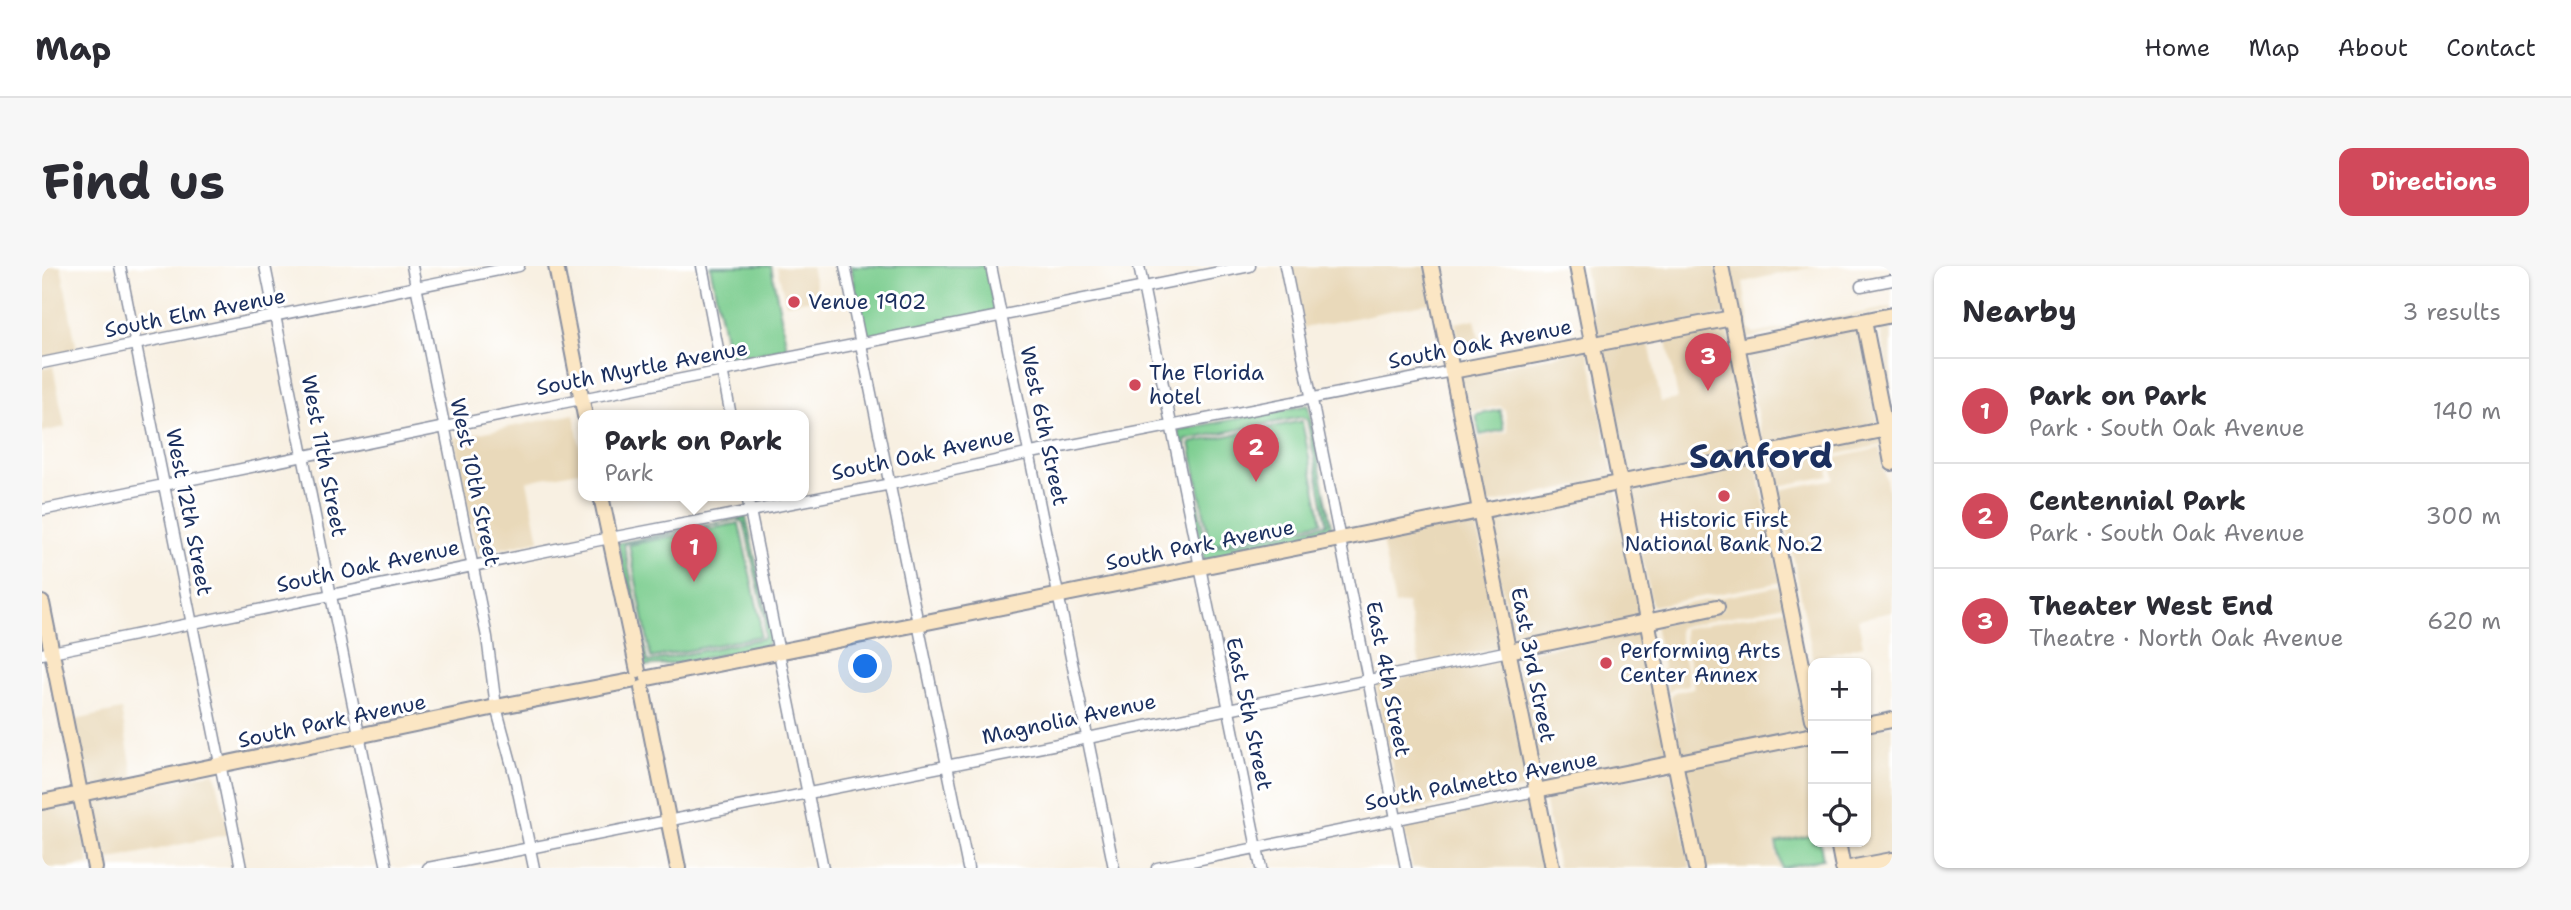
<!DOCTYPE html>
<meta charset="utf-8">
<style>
:root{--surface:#fff;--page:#f7f7f7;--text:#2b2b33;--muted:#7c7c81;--line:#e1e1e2;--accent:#d1495b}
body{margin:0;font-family:"Shantell Sans",sans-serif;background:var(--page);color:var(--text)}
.controls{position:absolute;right:21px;bottom:21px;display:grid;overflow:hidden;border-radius:14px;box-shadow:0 2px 5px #0004}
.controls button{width:63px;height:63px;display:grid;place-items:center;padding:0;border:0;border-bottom:2px solid var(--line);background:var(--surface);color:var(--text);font:35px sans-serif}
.you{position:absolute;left:824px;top:401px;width:24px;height:24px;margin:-18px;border:5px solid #fff;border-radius:50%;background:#1a73e8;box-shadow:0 0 0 10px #1a73e833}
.badge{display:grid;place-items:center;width:46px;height:46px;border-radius:50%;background:var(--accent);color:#fff;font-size:23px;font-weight:700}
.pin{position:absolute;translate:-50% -58px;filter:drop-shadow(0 2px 4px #0008)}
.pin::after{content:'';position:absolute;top:37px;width:24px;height:21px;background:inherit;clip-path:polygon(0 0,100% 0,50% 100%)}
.popup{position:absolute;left:536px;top:144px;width:231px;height:91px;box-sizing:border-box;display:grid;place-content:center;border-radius:14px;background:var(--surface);filter:drop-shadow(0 2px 5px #0005);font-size:23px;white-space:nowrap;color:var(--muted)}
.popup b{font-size:26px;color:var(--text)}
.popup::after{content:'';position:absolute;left:50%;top:100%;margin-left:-14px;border:14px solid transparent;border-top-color:var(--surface)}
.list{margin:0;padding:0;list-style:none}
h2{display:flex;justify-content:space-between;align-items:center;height:91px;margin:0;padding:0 28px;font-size:30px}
h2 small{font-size:23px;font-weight:400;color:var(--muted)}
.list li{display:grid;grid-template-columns:46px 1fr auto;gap:21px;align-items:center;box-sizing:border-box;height:105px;padding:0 28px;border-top:2px solid var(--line)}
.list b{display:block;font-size:26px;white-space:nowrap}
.list p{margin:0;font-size:23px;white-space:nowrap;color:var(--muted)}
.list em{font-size:23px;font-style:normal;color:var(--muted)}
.icon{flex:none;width:38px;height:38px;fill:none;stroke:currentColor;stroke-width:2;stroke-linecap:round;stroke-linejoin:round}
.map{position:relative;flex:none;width:1850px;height:602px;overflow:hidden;border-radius:14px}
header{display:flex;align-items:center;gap:42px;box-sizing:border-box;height:98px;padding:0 35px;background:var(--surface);border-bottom:2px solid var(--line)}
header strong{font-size:33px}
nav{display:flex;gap:38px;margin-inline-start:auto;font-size:24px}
.intro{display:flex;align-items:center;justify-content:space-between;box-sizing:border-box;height:168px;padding:0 42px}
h1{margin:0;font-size:49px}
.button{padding:18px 32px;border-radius:14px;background:var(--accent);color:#fff;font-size:24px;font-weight:700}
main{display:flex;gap:42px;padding:0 42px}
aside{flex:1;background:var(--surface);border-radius:14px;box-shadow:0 2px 5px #0004}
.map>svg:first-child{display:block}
.built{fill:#e9d9ba;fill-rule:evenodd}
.green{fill:#7bcd8f;stroke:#4b7e76;stroke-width:2;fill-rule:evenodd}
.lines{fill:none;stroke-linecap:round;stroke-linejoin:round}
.street-casing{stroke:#8a90a0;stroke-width:13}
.secondary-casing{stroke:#8a90a0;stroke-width:18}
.street{stroke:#fff;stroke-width:10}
.secondary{stroke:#fbe6c4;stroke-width:14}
.poi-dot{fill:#d1495b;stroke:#fff;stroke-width:2.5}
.labels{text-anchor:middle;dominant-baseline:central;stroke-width:6;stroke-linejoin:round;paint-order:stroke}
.poi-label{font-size:21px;fill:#1b2f5e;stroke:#fff;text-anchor:start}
.street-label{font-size:21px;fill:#1b2f5e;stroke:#fff}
.town-label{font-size:35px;font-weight:bold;fill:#1b2f5e;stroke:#fff}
</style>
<header>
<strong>Map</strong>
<nav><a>Home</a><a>Map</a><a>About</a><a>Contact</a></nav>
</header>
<div class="intro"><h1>Find us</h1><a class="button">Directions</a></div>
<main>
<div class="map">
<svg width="1850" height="602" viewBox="0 0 1850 602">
<rect width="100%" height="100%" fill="#fff"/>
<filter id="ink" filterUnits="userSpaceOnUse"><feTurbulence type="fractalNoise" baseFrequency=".0143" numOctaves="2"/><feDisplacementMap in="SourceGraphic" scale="14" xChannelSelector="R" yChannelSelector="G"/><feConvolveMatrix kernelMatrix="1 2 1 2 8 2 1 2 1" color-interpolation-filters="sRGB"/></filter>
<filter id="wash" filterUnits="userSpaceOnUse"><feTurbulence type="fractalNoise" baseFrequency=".00686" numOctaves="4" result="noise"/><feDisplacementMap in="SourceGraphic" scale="28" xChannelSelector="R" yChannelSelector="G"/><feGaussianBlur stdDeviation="1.57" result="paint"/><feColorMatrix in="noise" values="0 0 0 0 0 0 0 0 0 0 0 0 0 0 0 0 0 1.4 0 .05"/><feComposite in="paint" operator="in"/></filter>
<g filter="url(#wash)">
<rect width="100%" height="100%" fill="#f8f0e2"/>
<g class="built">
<path d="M0,0H19L35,85L0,92Z"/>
<path d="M769,0L776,32L744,38L735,1Z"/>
<path d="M1249,0H1383L1391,36L1262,62Z"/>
<path d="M1542,0H1674L1684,49L1555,72Z"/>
<path d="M1685,0H1774L1701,16L1708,64L1712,68L1850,41V44L1700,74Z"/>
<path d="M1433,53L1439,81L1419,85L1413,57Z"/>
<path d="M1679,58L1685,60L1739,316L1610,340L1559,86L1563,81L1606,72L1619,136L1636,133L1624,69Z"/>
<path d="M1850,58V128L1838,64Z"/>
<path d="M1818,61L1837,160L1722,182L1702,84Z"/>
<path d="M1546,83L1572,213L1442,239L1416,109ZM1458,140L1463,144L1466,166L1435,172L1430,146Z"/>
<path d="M11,100L23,161L0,166V102Z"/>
<path d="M532,148L542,204L485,215L497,274L435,288L413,172Z"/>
<path d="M1839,169L1841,179L1786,190L1787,210L1737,220L1733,224L1766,392L1724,192Z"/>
<path d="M1838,182L1850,246V346L1816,353L1821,379L1771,392L1738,224L1792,213L1789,193Z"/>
<path d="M1574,222L1600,352L1472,379L1444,249Z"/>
<path d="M1433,251L1461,381L1378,399L1365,337L1353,339L1339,270Z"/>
<path d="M1739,320L1743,339L1637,361L1636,364L1647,419L1632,422L1626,426L1613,359L1681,344L1679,336L1611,350L1610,345Z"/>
<path d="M1744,343L1771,477V569L1732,577L1737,602H1662L1629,436V430L1633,426L1652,422L1641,363Z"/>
<path d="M1602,362L1627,495L1499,519L1473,389Z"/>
<path d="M1463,391L1488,521L1359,547L1334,418Z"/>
<path d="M79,444L92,513L43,523L29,455Z"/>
<path d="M1850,459V589L1806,598L1801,576H1824V464Z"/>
<path d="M1629,504L1649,602H1516L1501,528Z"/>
<path d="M173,506L187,568L57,596L45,532Z"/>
<path d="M1490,530L1504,602H1370L1361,557Z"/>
<path d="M35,535L47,598L27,602H0V541Z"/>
</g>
<g class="green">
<path d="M668,0H729L745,82L687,93Z"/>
<path d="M809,0H944L953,46L822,73Z"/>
<path d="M1266,139L1291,270L1162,295L1136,164ZM1260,151L1265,154L1285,258L1165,282L1143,178L1144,174Z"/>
<path d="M1458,144L1462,164L1438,169L1434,149Z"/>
<path d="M1260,155L1280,256L1168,279L1148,177Z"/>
<path d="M704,251L730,370L724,380L637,397L603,400L576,277ZM696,253L702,257L723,352L722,372L606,396L582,278Z"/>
<path d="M697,257L718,353V370L609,392L587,279Z"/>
<path d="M1771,569V576H1778L1781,593L1739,602L1734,577Z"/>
</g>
</g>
<g filter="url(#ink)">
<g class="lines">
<g class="street-casing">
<g id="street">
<path d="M78,0L199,602"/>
<path d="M223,0C264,201 302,402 345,602"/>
<path d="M370,0L445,371L454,441L473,511L492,602"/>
<path d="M660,0L689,150"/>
<path d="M803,0L926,602"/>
<path d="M949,0L1072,602"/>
<path d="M1097,0L1219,602"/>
<path d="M1243,0L1364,602"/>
<path d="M1819,20L1850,14"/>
<path d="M0,97L477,0"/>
<path d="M705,230L781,602"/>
<path d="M0,244L539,133L1208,0"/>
<path d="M0,388L558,274L849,218L989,187L1410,105"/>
<path d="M386,602L1046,472L1467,385"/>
<path d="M1115,602L1494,525"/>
</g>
</g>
<g class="secondary-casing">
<g id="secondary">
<path d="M514,0L543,150"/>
<path d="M1389,0L1510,602"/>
<path d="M1535,0L1654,602"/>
<path d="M1679,0L1771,453"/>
<path d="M1822,55L1850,197"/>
<path d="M1696,80L1850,49"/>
<path d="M1410,105L1690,52"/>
<path d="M559,230L596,405"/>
<path d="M0,337L53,602"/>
<path d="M1467,385L1675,341"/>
<path d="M606,412L1850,162"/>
<path d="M600,422L636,602"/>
<path d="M1824,459L1850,454"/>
<path d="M1494,525L1771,469"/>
<path d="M0,536L454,441L589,415"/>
<path d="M1796,576L1801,602"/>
<path d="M1808,602L1850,594"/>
</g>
</g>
<use href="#street" class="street"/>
<use href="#secondary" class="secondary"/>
</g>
</g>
<g class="poi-dot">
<circle cx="752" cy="36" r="7"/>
<circle cx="1093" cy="119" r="7"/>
<circle cx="1682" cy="230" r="7"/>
<circle cx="1564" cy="397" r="7"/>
</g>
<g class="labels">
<g class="poi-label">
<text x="766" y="36">Venue 1902</text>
<text x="1107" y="107">The Florida<tspan x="1107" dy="24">hotel</tspan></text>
<text x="1682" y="254" text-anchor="middle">Historic First<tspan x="1682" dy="24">National Bank No.2</tspan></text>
<text x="1578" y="385">Performing Arts<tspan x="1578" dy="24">Center Annex</tspan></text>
</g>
<g class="street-label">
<text transform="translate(153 47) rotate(-11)">South Elm Avenue</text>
<text transform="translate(1438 78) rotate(-11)">South Oak Avenue</text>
<text transform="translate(600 102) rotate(-11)">South Myrtle Avenue</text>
<text transform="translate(1002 160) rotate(78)">West 6th Street</text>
<text transform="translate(881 188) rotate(-12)">South Oak Avenue</text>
<text transform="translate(282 190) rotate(79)">West 11th Street</text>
<text transform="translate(433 216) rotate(78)">West 10th Street</text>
<text transform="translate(147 246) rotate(79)">West 12th Street</text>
<text transform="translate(1158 279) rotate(-11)">South Park Avenue</text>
<text transform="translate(326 300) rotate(-12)">South Oak Avenue</text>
<text transform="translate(1491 399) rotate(79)">East 3rd Street</text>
<text transform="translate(1346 413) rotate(79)">East 4th Street</text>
<text transform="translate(1207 448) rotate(78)">East 5th Street</text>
<text transform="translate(1027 453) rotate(-12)">Magnolia Avenue</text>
<text transform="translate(290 455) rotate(-12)">South Park Avenue</text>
<text transform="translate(1439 515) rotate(-11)">South Palmetto Avenue</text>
</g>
<g class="town-label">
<text x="1719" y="189">Sanford</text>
</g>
</g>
</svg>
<div class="controls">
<button>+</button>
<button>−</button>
<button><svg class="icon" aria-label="locate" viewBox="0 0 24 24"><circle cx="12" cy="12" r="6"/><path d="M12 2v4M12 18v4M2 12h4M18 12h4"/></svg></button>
</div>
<div class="you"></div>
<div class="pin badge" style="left:652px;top:316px">1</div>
<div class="popup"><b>Park on Park</b>Park</div>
<div class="pin badge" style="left:1214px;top:216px">2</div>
<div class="pin badge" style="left:1666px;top:125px">3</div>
</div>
<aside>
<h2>Nearby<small>3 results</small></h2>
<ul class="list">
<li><span class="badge">1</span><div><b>Park on Park</b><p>Park · South Oak Avenue</p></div><em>140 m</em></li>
<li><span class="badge">2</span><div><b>Centennial Park</b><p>Park · South Oak Avenue</p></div><em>300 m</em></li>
<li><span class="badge">3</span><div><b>Theater West End</b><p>Theatre · North Oak Avenue</p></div><em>620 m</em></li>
</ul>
</aside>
</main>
